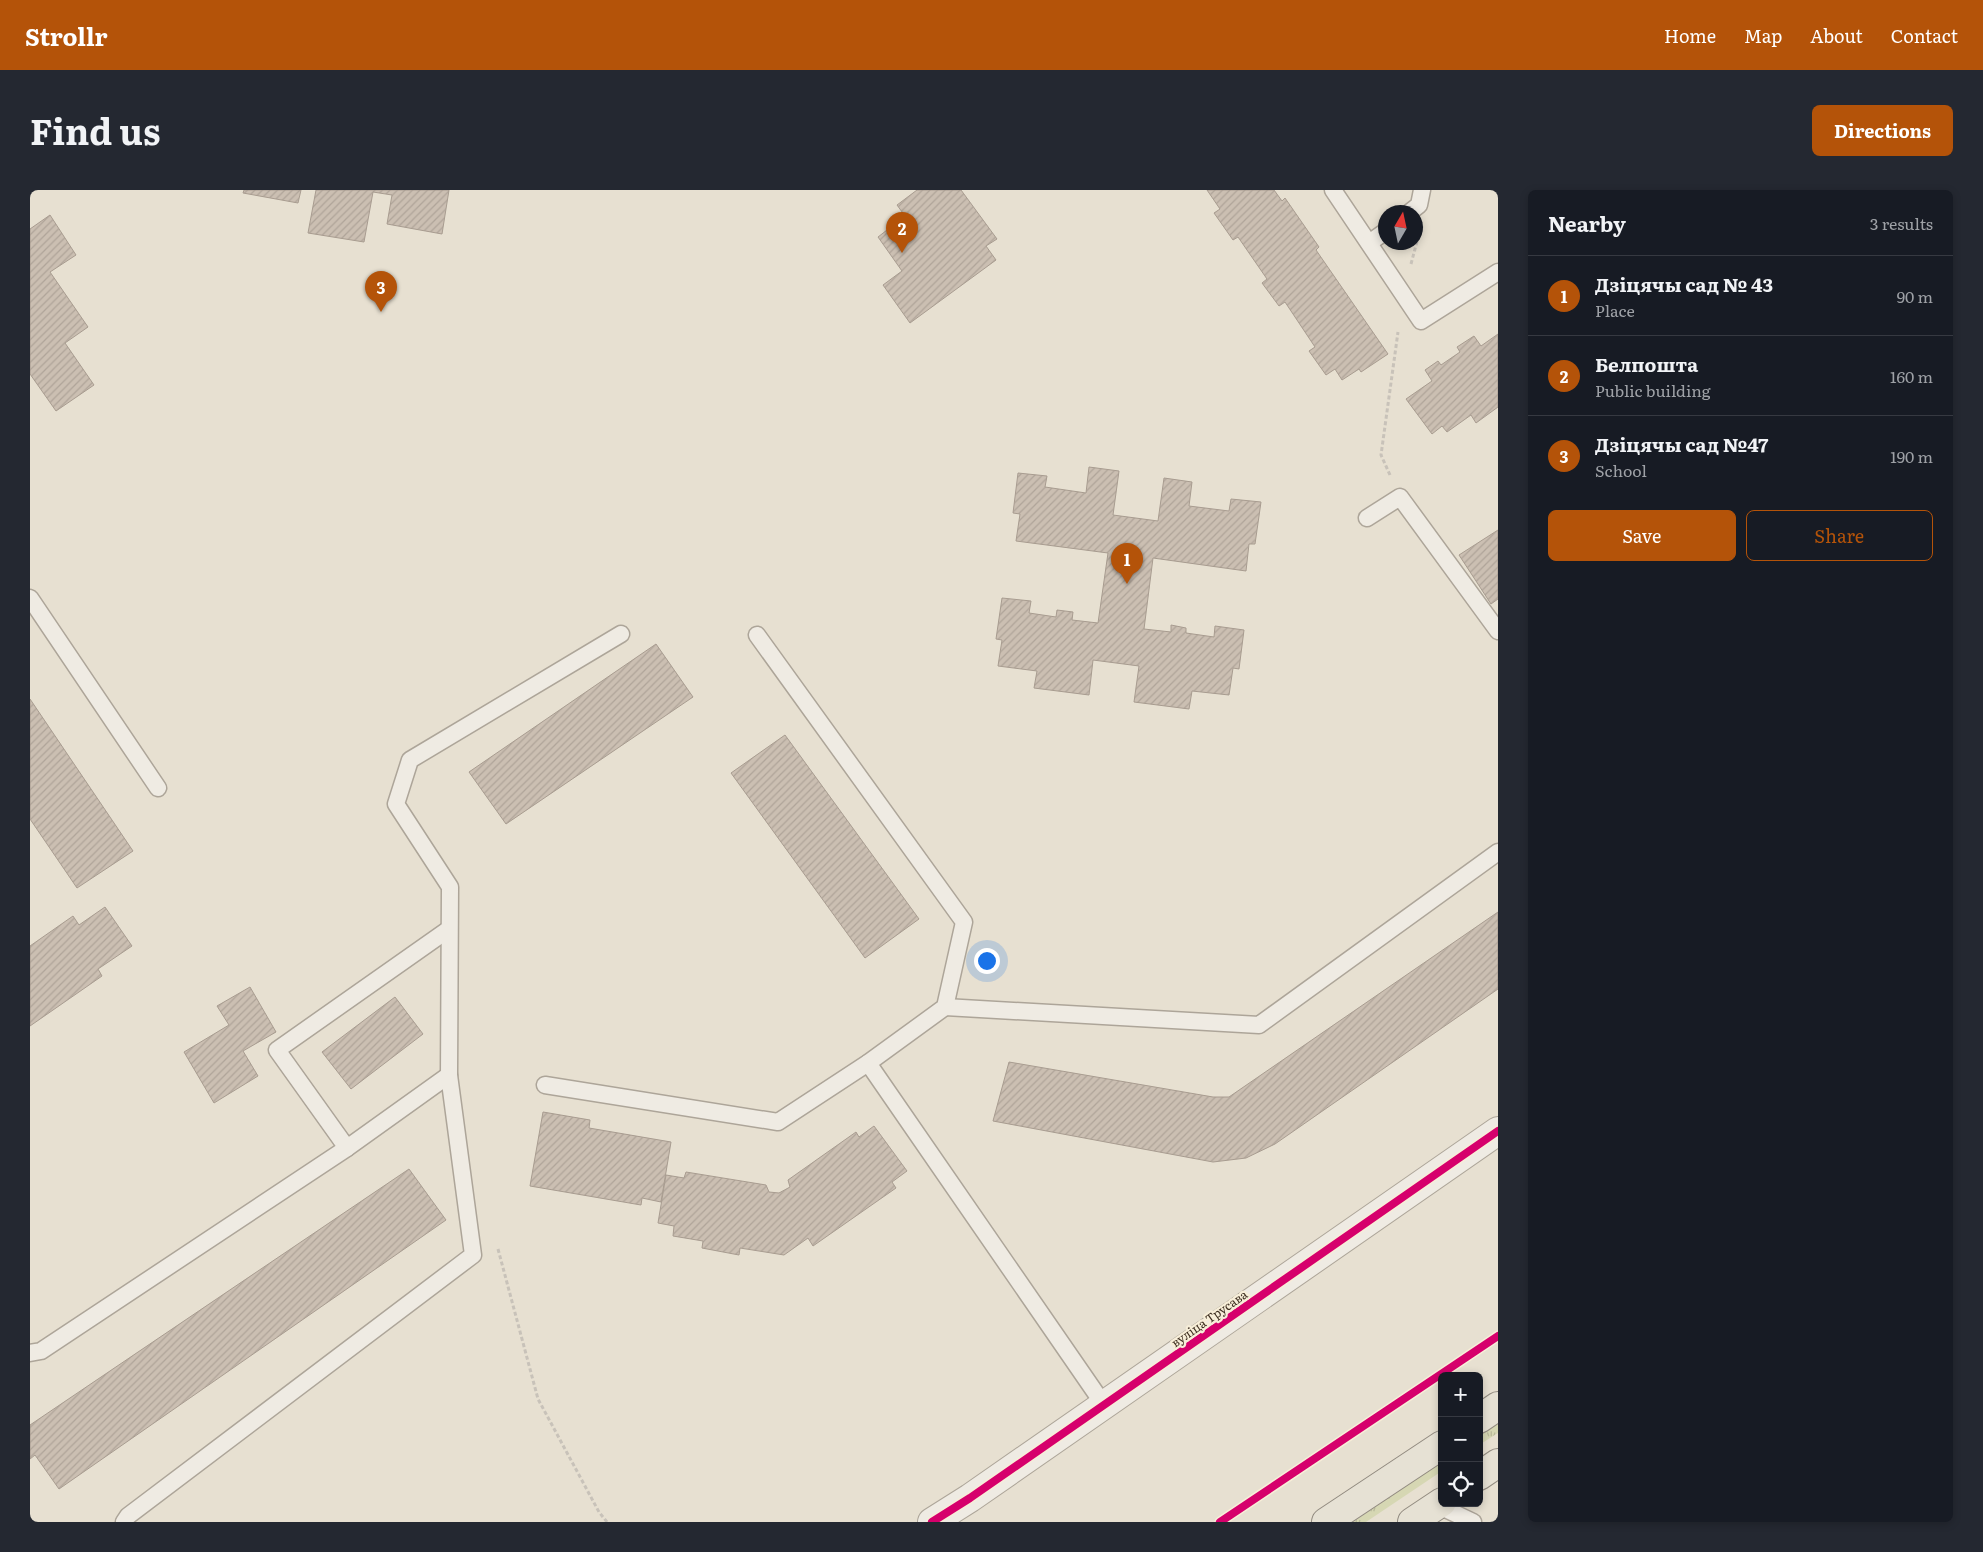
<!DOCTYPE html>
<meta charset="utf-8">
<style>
:root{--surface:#171b24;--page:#242831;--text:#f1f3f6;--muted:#9ea1a6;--line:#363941;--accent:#b45309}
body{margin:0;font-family:Literata,serif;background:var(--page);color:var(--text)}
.controls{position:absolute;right:15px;bottom:15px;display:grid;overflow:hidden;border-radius:8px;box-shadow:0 2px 8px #0003}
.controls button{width:45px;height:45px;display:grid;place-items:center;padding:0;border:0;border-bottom:1px solid var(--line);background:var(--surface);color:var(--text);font:25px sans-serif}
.compass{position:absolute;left:1348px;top:15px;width:45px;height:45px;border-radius:50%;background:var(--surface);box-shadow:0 2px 8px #0003;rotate:9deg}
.you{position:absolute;left:956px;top:770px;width:18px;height:18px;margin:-12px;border:4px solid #fff;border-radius:50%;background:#1a73e8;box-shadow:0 0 0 8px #1a73e833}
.badge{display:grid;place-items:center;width:32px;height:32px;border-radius:50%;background:var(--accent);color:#fff;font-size:16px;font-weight:700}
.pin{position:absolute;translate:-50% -41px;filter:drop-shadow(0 1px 2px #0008)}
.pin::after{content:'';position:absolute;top:26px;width:18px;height:15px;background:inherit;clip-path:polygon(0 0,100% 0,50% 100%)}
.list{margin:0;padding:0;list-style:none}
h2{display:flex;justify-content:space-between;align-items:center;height:65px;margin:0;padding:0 20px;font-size:21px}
h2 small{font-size:16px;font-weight:400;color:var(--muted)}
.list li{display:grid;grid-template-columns:32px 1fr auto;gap:15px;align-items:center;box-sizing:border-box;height:80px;padding:0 20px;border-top:1px solid var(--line)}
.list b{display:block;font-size:19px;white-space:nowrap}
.list p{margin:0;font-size:16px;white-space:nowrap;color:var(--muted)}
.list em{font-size:16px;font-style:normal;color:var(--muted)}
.actions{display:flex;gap:10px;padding:15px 20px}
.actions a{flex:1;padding:11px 0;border:1px solid var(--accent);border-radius:8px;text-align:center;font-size:18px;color:var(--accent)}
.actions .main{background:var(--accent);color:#fff}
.icon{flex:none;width:28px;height:28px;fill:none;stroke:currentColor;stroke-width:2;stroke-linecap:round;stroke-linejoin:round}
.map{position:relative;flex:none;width:1468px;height:1332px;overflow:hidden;border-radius:8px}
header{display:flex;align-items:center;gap:30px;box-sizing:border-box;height:70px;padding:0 25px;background:var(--accent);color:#fff}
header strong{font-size:24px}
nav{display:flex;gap:28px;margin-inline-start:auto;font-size:18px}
.intro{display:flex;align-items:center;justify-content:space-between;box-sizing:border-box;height:120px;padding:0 30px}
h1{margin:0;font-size:35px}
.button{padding:12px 22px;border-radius:8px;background:var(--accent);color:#fff;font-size:18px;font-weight:700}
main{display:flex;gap:30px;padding:0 30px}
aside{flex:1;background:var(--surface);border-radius:8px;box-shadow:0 2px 8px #0003}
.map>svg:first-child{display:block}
.grass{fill:url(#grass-tufts)}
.building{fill:url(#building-hatch);stroke:#a89c90}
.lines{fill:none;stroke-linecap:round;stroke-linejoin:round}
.service-casing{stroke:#ada599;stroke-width:19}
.minor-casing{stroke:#ada599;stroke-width:30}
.primary-casing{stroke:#928b80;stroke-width:30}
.path{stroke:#c8c2b9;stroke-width:3;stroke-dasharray:4 2.5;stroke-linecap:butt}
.service{stroke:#efebe3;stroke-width:16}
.minor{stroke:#efebe3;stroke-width:28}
.primary{stroke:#e6e1d4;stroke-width:28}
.cycleway-casing{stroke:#f7eed8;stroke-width:11}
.cycleway{stroke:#d6006c;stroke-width:8}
.labels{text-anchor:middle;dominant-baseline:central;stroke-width:4.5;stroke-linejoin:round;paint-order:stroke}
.street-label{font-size:12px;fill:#3d2e20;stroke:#f7eed8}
</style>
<header>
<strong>Strollr</strong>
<nav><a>Home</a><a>Map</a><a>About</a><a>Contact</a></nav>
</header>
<div class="intro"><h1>Find us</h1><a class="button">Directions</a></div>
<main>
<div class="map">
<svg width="1468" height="1332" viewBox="0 0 1468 1332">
<defs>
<pattern id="grass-tufts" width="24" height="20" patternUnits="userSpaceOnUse" patternTransform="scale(1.25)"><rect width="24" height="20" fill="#d6d7b3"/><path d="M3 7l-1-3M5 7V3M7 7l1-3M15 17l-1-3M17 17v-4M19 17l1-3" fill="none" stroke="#b9b99a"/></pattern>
<pattern id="building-hatch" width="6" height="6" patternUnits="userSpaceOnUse" patternTransform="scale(1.25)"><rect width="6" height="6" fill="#cbbfb2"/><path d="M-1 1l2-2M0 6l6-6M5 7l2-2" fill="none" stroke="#afa499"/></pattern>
</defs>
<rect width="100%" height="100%" fill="#e7e0d1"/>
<g class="grass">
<path d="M1468,1233V1243L1449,1255V1246Z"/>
<path d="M1412,1272V1281L1336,1332H1323Z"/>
</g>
<g class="building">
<path d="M214,0H271L268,13L213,3Z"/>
<path d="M286,0H419L412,44L357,34L362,5L343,2L334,52L278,43Z"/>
<path d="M887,0H931L967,49L956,56L966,70L880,133L853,95L872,81L848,47L875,26L867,15Z"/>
<path d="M1177,0H1244L1252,11L1255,8L1289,57L1286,60L1358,164L1331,182L1329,179L1312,190L1305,179L1296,185L1279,161L1285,157L1255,112L1249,116L1232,93L1237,89L1208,47L1203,50L1184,23L1190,19Z"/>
<path d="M20,25L46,65L20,82L58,137L35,153L64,195L26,221L0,184V39Z"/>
<path d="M1468,144V217L1446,233L1441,225L1417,242L1412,236L1402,244L1376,209L1402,191L1395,180L1408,171L1411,175L1430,162L1427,157L1444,146L1451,156Z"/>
<path d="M1059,277L1089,281L1083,325L1128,331L1134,288L1162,292L1159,316L1199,321L1201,309L1231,312L1225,354H1219L1216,381L1123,368L1114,439L1141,442V435L1156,438V443L1184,447L1185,436L1214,440L1209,479L1203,478L1199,505L1162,501L1159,519L1104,512L1109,476L1063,470L1059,505L1004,498L1007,481L968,476L972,450L966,449L972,408L1001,411L999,423L1026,427L1027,420L1043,422L1042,430L1068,433L1078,363L986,351L990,324L983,323L988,283L1017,286L1015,297L1056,303Z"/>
<path d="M1468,340V409L1461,414L1429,365Z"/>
<path d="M626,454L663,507L476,634L439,582Z"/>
<path d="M0,509L103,661L47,698L0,629Z"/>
<path d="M755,545L889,729L835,768L701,583Z"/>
<path d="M75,717L102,756L68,779L72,786L0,836V756L43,726L49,735Z"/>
<path d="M1468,722V799L1245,954L1216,968L1183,972L963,931L979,872L1183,907H1199Z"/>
<path d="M220,797L246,842L213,861L228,886L184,913L154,862L199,835L187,816Z"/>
<path d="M365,807L393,844L321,899L292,862Z"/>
<path d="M513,922L560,930L559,938L641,952L631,1012L612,1008L611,1015L500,996Z"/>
<path d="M844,936L877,981L862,992L866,998L783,1056L778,1048L754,1065L710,1058L709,1065L672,1058L673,1051L643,1046L644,1036L628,1033L636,985L654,988L656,982L736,995L739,1002L749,1003L760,997L758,990L826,942L829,947Z"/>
<path d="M379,979L416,1030L29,1299L5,1265L0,1269V1235Z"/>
</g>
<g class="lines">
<g class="service-casing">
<g id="service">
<path d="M1303,0L1391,131L1468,82"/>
<path d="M1380,22L1389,15L1392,0"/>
<path d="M1339,53L1356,41"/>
<path d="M1337,328L1370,307L1468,441"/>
<path d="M0,408L128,598"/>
<path d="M915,817L1229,835L1468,662"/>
<path d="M838,873L1074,1215"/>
<path d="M515,895L748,932L838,873L915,817L934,732L727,445"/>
<path d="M317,958L247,860L419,739"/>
<path d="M0,1163L11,1161L317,958L419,885"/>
<path d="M1407,1315L1443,1332"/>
<path d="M94,1332L98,1326L443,1065L419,885L420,697L366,614L380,570L591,444"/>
</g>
</g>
<g class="minor-casing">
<path id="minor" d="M902,1332L940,1308L1468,941"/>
</g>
<g class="primary-casing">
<g id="primary">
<path d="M1449,1229L1468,1216"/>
<path d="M1449,1286L1468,1273"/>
<path d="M1296,1332L1412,1255"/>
<path d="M1382,1332L1412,1312"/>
</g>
</g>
<g class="path">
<path d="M1381,74L1389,44"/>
<path d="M1360,285L1351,265L1368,142"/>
<path d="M468,1059L508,1209L569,1322L577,1332"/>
</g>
<use href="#service" class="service"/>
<use href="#minor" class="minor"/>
<use href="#primary" class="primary"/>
<g class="cycleway-casing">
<g id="cycleway">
<path d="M902,1332L940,1308L1468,941"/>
<path d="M1190,1332L1468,1146"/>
</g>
</g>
<use href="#cycleway" class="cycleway"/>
</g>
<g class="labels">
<g class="street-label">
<text transform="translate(1179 1128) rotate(-35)">вуліца Трусава</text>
</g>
</g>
</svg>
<div class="controls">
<button>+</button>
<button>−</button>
<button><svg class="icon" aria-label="locate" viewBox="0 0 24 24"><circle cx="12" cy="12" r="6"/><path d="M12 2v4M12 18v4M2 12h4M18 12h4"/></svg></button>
</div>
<svg class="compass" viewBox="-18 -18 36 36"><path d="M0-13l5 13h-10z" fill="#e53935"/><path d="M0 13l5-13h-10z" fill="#9ea1a6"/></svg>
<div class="you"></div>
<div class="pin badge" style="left:1097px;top:394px">1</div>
<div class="pin badge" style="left:872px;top:63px">2</div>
<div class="pin badge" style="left:351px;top:122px">3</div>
</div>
<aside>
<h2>Nearby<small>3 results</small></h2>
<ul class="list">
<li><span class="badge">1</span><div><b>Дзіцячы сад № 43</b><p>Place</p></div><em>90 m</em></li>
<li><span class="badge">2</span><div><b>Белпошта</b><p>Public building</p></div><em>160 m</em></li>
<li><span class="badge">3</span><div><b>Дзіцячы сад №47</b><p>School</p></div><em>190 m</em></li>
</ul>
<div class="actions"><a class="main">Save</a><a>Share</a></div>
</aside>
</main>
